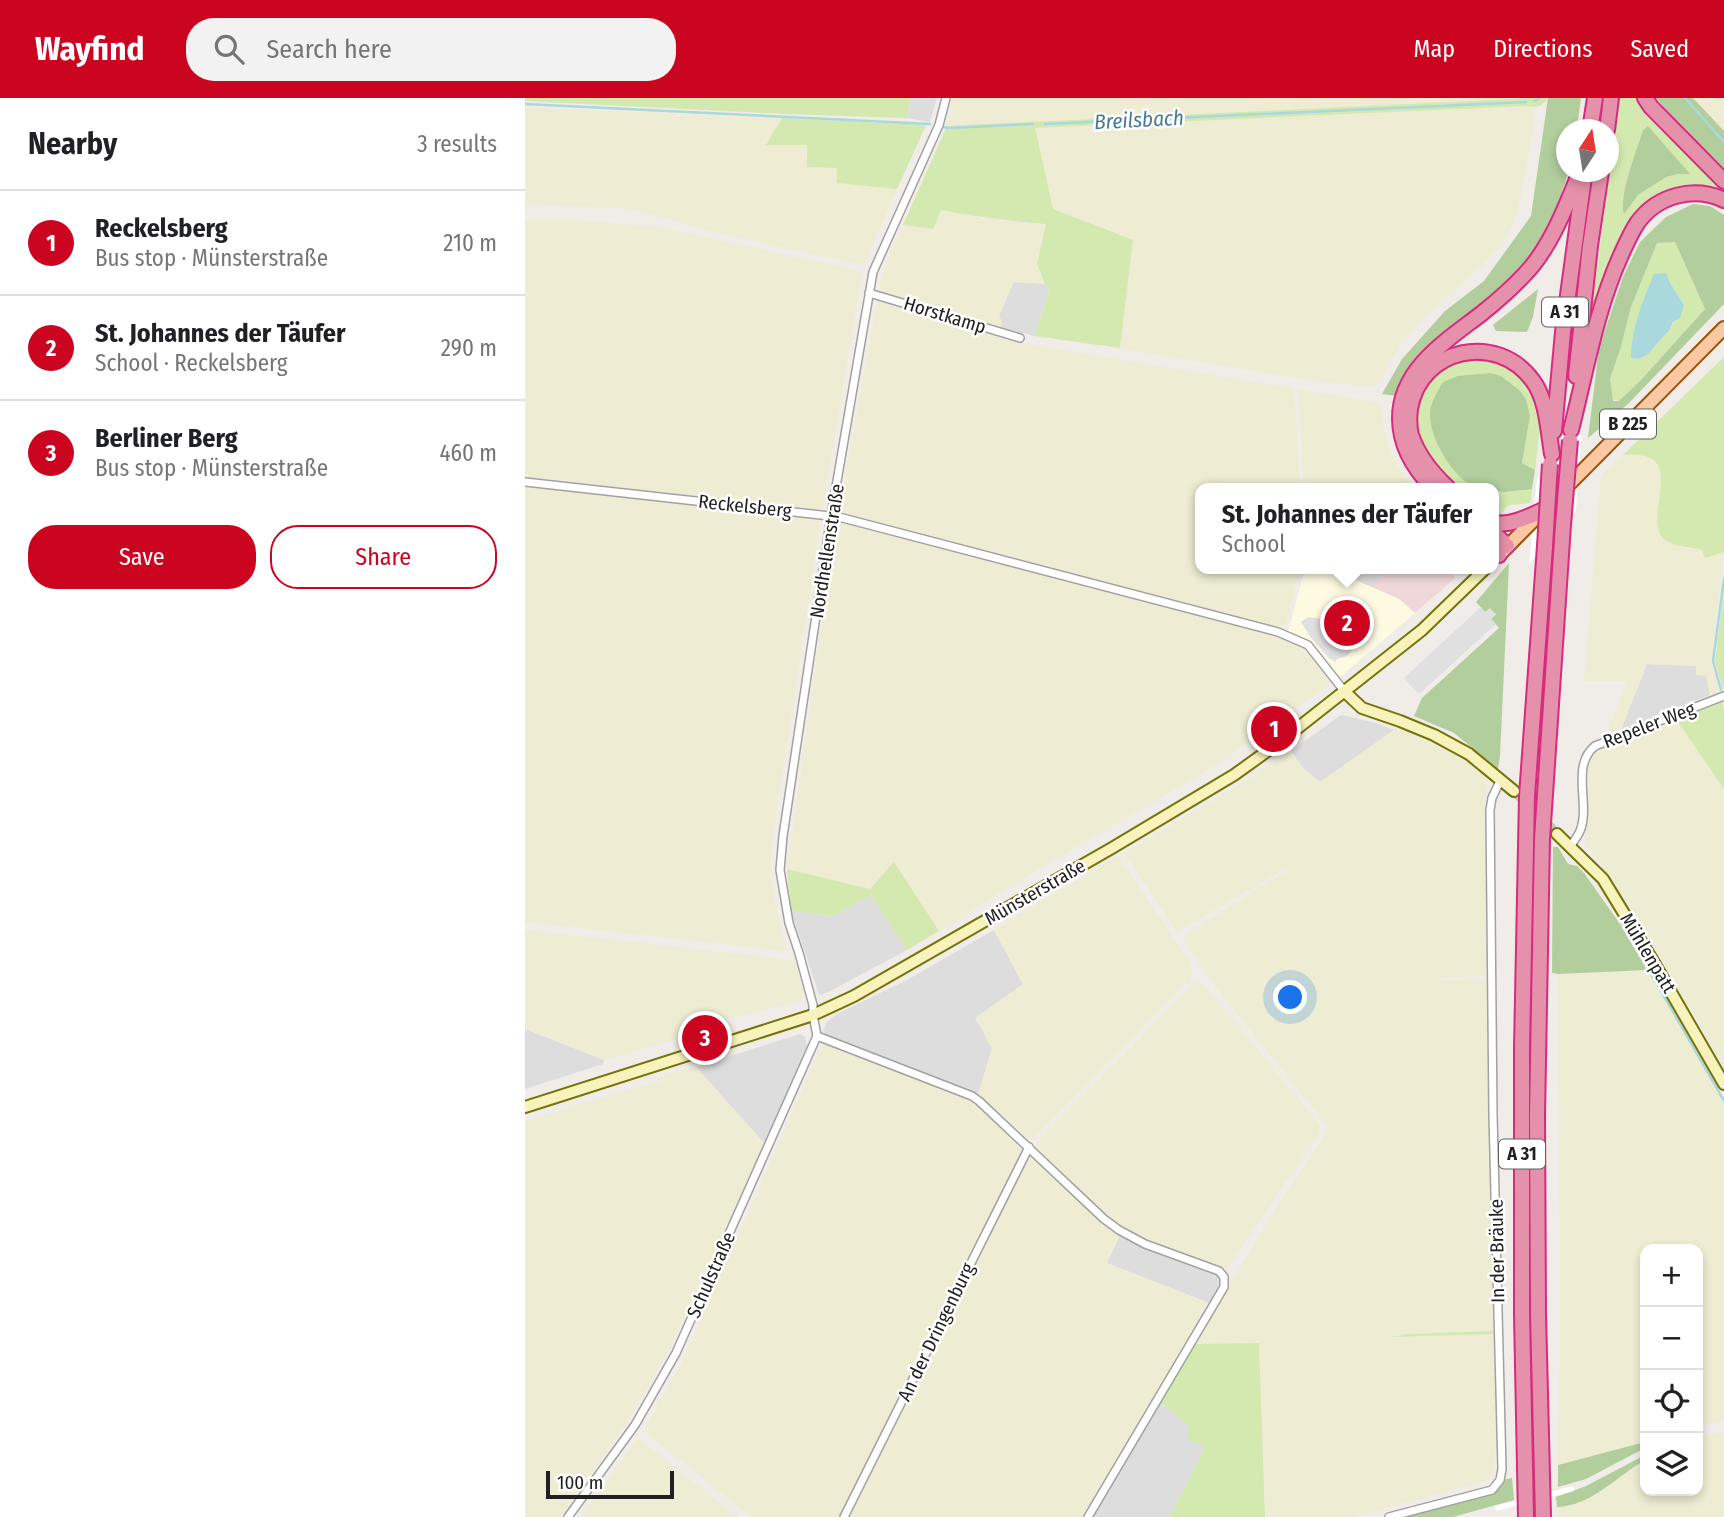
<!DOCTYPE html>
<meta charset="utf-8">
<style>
:root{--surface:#fff;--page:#f2f2f2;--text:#202124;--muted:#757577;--line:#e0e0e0;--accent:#cb0520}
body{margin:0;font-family:"Fira Sans Condensed",sans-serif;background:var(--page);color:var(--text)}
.controls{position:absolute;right:21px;bottom:21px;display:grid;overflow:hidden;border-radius:14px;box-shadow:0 4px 10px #0003}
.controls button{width:63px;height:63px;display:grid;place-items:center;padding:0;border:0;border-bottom:2px solid var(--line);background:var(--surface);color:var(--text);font:35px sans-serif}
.compass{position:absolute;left:1031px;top:21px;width:63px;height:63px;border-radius:50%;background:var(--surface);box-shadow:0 4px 10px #0003;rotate:12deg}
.scale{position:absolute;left:21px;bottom:18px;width:128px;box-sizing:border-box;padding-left:7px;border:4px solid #202020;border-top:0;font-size:19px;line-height:24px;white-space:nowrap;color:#202020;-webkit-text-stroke:5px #fff;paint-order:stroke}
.you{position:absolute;left:766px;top:900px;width:24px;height:24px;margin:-18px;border:5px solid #fff;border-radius:50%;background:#1a73e8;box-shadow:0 0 0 10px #1a73e833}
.badge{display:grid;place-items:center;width:46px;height:46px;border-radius:50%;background:var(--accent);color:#fff;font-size:23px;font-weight:700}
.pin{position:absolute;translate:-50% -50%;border:4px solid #fff;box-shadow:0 2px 7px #0006}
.popup{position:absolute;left:670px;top:385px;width:304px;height:91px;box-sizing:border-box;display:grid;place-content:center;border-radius:14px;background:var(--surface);filter:drop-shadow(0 2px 5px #0005);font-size:23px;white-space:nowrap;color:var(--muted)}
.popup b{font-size:26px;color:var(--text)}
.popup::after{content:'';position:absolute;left:50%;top:100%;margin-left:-14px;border:14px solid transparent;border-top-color:var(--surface)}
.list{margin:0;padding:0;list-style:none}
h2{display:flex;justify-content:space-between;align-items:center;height:91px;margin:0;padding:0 28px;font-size:30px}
h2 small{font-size:23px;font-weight:400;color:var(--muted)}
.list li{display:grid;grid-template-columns:46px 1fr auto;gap:21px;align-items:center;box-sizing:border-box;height:105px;padding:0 28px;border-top:2px solid var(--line)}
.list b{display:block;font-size:26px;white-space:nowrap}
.list p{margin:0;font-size:23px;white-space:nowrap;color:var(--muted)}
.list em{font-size:23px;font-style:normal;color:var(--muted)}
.actions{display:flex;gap:14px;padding:21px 28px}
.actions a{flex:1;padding:16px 0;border:2px solid var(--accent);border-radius:28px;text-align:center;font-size:24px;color:var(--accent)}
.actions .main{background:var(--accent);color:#fff}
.icon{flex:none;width:38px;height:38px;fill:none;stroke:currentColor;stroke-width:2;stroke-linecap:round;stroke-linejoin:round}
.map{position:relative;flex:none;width:1199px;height:1419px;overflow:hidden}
header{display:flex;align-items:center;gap:42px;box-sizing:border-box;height:98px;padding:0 35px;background:var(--accent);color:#fff}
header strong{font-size:33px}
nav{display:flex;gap:38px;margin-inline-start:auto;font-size:24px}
.search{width:490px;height:63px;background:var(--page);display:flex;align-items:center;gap:18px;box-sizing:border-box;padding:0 24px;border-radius:28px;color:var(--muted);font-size:26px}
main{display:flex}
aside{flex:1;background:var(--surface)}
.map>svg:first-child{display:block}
.residential{fill:#dedddd}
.commercial{fill:#f0d7d9}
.education{fill:#fefae2}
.farmland{fill:#eeedd3}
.grass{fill:#d3e9af;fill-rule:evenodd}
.forest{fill:#b2ce9d;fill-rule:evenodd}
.parking{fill:#e0e0e0}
.water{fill:#a9d8dd}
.pier{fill:#fff}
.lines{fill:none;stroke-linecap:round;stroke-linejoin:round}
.stream{stroke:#a9d8dd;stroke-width:2.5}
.secondary-tunnel{stroke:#c6c3bf;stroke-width:10;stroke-dasharray:10 5;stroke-linecap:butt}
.street-casing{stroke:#a1a1a1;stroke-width:10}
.secondary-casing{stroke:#767308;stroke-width:14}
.primary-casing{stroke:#985304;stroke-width:16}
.highway-casing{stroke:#d72b7e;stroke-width:18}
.street{stroke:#fff;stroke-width:7}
.secondary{stroke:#f8f3bd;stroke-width:10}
.primary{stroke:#fac8a3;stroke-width:12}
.highway{stroke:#e591ac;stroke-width:14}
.highway-bridge-casing{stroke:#d72b7e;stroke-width:18;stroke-linecap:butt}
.highway-bridge{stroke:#e591ac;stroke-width:14}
.labels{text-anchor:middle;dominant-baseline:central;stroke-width:5;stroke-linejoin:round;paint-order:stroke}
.shield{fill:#fff;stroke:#636363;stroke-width:2}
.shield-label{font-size:18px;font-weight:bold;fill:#202020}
.street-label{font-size:19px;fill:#202020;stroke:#fff}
.water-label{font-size:21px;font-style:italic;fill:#457996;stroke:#fff}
</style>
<header>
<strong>Wayfind</strong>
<div class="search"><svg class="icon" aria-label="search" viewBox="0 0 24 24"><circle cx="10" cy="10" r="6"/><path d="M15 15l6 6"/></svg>Search here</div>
<nav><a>Map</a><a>Directions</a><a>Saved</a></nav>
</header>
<main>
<aside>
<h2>Nearby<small>3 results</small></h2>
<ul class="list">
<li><span class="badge">1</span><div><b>Reckelsberg</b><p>Bus stop · Münsterstraße</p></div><em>210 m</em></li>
<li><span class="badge">2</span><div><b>St. Johannes der Täufer</b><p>School · Reckelsberg</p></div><em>290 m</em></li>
<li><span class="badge">3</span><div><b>Berliner Berg</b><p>Bus stop · Münsterstraße</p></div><em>460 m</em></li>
</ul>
<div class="actions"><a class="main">Save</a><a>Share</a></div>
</aside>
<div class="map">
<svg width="1199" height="1419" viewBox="0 0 1199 1419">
<rect width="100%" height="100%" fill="#f0ece7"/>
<g class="residential">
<path d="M386,0H412L405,24L382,20Z"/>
<path d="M489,183L520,186L525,189L510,238L476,230L477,225L474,217Z"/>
<path d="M805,471H858L859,472L849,490Z"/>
<path d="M1122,566L1172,568L1181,577L1185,597L1096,631Z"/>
<path d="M816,617L851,625L869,632L795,684L778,670L766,653Z"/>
<path d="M346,797L382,852L307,892L296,897L294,896L266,813L308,818Z"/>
<path d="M469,832L498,886L467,950L453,997L303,939L298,933L301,925L310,917L382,882Z"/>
<path d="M0,931L79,962L78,966L0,991Z"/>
<path d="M275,936L280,939L282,949L240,1046L171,969Z"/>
<path d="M595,1137L609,1144L693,1178L694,1189L684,1205L582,1165Z"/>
<path d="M634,1303L664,1328L680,1348L645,1419H566Z"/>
</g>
<path class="commercial" d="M858,471H932L927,476L930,480L890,515L874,501L849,490Z"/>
<path class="education" d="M780,471H805L874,501L890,515L814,580L786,544L763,534Z"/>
<g class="farmland">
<path d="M428,0H1007L422,28Z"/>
<path d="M1168,0H1199V33Z"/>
<path d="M1001,8L1007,10L1010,22L993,112L986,130L975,148L957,168L896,222L874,247L854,285L847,288H835L771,280L595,250L608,142L528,111L509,29Z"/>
<path d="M0,9L257,20L242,46L282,47L313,70V85L372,91L339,167L193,135L108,111L0,106Z"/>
<path d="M415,111L451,119L494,125L522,126L512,166L520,186L489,184L474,217L477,225L476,230L358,194L354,187L365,155L378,127L408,130Z"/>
<path d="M0,122H50L134,129L337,174L298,409L295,411L289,412L18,380H0Z"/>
<path d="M352,203L494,245L769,291L775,390H675V471H775L761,527L750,529L513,467L475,455L451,450L359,426L315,413L314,411Z"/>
<path d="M773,291L855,305L861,341L867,358L876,373L890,390H779Z"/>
<path d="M1098,357L1123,359L1132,367L1136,381L1133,408L1140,442L1155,449L1177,452L1180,459L1199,454L1186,563L1194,593L1185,597L1181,578L1171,577V568L1122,566L1096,631L1080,638L1103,583H1059L1076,378Z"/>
<path d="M0,388L296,421L247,745L246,776L249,799L261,853L0,824Z"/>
<path d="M318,424L749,537L778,550L808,584L693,666L487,787L414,833L370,765L345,791L262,771L311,425Z"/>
<path d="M1151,621L1199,691V969L1110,816L1060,744L1063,671L1067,657L1078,650Z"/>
<path d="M872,630L911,647L942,664L964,680L960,700L959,720L963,877L917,880V883L963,881L969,1232L883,1236L869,1239L969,1236L972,1327L969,1374L964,1382L827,1419H740L734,1245L668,1246L751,1110L791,1051L803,1029L689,887L659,843L660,838L664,834L763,772L761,770L652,834L599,755L715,686L766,653L778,670L795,684Z"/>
<path d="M593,758L663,861L666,867L667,876L664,883L510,1039L503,1041L474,1012L453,997L467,950L450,920L498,886L469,832Z"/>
<path d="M0,832L267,862L272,866L278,900L262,906L186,925L166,933L152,941L79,962L0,930Z"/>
<path d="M1122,872L1199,1005V1322L1173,1329V1151H1120V1344L1033,1367L1035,1229L1033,876Z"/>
<path d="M671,884L680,887L794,1026L795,1030L793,1037L701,1172L607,1136L583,1118L562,1099L510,1048L512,1044Z"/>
<path d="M302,946L448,1003L495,1047L496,1053L315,1419H226L121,1335L120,1330L157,1264L296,949Z"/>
<path d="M171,969L240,1046L143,1254L106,1318L36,1419H0V1023L135,983L139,977Z"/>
<path d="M503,1059H509L595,1137L582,1165L684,1205L558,1419H323Z"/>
<path d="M1199,1334V1419H1033V1409L1046,1407L1120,1362V1393H1173V1340Z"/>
<path d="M111,1342H116L213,1419H56Z"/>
</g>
<g class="grass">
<path d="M0,0H386L382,20L260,16L0,3Z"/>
<path d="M1008,0H1023C1017,9 1011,10 1001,8L510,30L528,111L608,142L595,250L510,238L525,190L520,186L512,166L521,126C486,123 451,119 416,112L408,131L378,127L422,28Z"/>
<path d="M1094,0H1116L1199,88V97L1163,90L1099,136L1080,179L1066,218ZM1123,29L1164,76H1153L1141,79L1113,97L1099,115C1093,99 1112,50 1118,32Z"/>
<path d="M257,20L401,27L372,91L312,85V70L282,69V47H241Z"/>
<path d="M1150,144L1180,211L1116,282L1094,303L1087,302L1085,282L1096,249L1106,209L1132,145ZM1141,175L1145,185L1159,207L1145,231L1123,256Z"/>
<path d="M940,258L980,265L1006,289L1014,313L1015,330L1010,372L997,365L1005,318L1001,301L965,275L959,276L949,389L955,390H930L907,366L890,336L889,306L910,272Z"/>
<path d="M1199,259V454L1180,460L1177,452C1165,448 1151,450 1140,442C1119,425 1151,373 1125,360C1118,356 1106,357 1098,357Z"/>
<path d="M1007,391L1006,404C989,411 983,398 974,422L969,420V393L980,394Z"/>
<path d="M1199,493V591H1198L1190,563Z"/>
<path d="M1197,603L1199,611V691L1151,621Z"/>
<path d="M369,764L414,833L382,852L346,797L308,818L266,813L262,771L345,791Z"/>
<path d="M969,1233V1236L866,1239L883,1236Z"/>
<path d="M734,1245L740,1419H645L680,1348L662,1341L664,1328L634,1303L668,1246Z"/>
</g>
<g class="forest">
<path d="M1023,0H1056L1052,31L1042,32V74H1043C1033,115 1008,160 977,189C952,212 923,232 897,253L888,263L872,298L857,296L877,261L920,213L959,183L1006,118Z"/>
<path d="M1131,0H1168L1199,33V70L1151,24Z"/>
<path d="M1123,28L1165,76H1153L1141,79L1113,97L1099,116C1093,99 1112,51 1118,32Z"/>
<path d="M1168,106L1185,108L1199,117V206L1103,306L1063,340L1074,250L1098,179L1115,144L1141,119ZM1150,144L1180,211L1116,282L1094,303H1088L1085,281L1096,249L1106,209L1132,145Z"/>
<path d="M1013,191L1008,219L1002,234L971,233L968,227Z"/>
<path d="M965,275L976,278L994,292L1001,301L1005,318L997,365L1010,372L1007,391L980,394L969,393V390C962,390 954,391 947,388C927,377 906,342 905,319C904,307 912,294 918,284L933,278Z"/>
<path d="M984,465L975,658L973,671L929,635L889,618L897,600L974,530L966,521L971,516L960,514L951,504Z"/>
<path d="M1028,749H1033L1043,766L1052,768L1059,775L1095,826L1122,872L1033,876L1027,875Z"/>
<path d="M1120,1344V1350L1061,1381L1033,1389V1367Z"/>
<path d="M1120,1357V1362C1092,1378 1066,1408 1032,1409L1031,1399L1061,1388Z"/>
<path d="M987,1380L989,1402L928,1419H876L961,1396L977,1382Z"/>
</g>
<g class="parking">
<path d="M956,509L960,514L965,510L971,516L966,521L971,526L894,596L879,580Z"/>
<path d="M783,519L799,521L827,552L822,558L812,561L810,564L804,560L786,540L776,524Z"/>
</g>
<path class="water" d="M1141,175L1145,185L1159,207L1155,220L1148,224L1145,231L1123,256L1114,261L1106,260C1106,231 1118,202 1129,176Z"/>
<g class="pier">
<path d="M1057,328L1051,413L1004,466L1012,382Z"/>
<path d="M1048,1388L1049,1393L971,1413L970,1408Z"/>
</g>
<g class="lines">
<g class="stream">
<path d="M1160,0L1199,44"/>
<path d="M1009,3L1015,0"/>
<path d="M0,6L405,26"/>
<path d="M520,26L1001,4"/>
<path d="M418,29L423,30L508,26"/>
<path d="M1196,592L1188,563L1199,481"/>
<path d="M1097,825L1199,1003"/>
</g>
<path class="secondary-tunnel" d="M989,693L1032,736"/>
<g class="street-casing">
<g id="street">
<path d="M344,195L495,240"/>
<path d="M0,384L314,419L753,534L783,547L820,594"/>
<path d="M1046,747C1049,743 1053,738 1055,733C1066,707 1045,668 1070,648L1199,598"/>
<path d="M292,938L447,998L454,1003L579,1121L594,1132L620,1146L694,1173L699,1179V1189L563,1419"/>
<path d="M43,1419L110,1327L151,1255L292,938L288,917V907L274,855L264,825L255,772L258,738L306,418L348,174L414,27L421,0"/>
<path d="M319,1419L504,1049"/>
<path d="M864,1419L967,1392L975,1382L977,1371L968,1017L965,712L967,700L976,681"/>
</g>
</g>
<g class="secondary-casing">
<g id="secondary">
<path d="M820,594L837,610L875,623L909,637L944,656L989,693"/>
<path d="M1032,736L1078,781L1128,863L1199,986"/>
<path d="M0,1009L288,917L329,898L587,750L709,677L755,644L897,532L960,471"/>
</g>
</g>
<g class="primary-casing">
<path id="primary" d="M976,455L1199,230"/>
</g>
<g class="highway-casing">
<g id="highway">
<path d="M1120,0L1126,9L1199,83"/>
<path d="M1065,32L1070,0"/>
<path d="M1082,32L1086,0"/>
<path d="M1051,278L1065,148L1076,74"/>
<path d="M1046,332C1061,273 1071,212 1096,157C1101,146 1106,134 1113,124C1133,97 1169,88 1199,102"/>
<path d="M1029,333L1038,234L1059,79"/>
<path d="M908,390C889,371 875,348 875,320C875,271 921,243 956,216C971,204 987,190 1000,176C1026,149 1041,108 1055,74"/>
<path d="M923,390C908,376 893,358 886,337C884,329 884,319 885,311C895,250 972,233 1008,283C1022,302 1023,332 1027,356"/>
<path d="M969,425C985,428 1003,419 1018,412"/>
<path d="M969,435L982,448"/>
<path d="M969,451L974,457"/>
<path d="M1001,1419L997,1216V950L1002,698L1020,448"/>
<path d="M1018,1419L1013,1215L1012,1018L1017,741L1038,427"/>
</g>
</g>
<use href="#street" class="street"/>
<use href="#secondary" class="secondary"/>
<use href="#primary" class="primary"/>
<use href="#highway" class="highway"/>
<g class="highway-bridge-casing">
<g id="highway-bridge">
<path d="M1038,427L1045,342"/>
<path d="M1020,448L1025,366"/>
</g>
</g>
<use href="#highway-bridge" class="highway-bridge"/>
</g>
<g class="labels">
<g class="shield">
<rect x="1017" y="199.5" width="46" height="29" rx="5"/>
<rect x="1075" y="311.5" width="56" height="29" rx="5"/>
<rect x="974" y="1041.5" width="46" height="29" rx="5"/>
</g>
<g class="shield-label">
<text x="1040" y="214">A 31</text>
<text x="1103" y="326">B 225</text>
<text x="997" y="1056">A 31</text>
</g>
<g class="street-label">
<text transform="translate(420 217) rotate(17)">Horstkamp</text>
<text transform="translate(220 408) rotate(6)">Reckelsberg</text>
<text transform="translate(302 453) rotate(-81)">Nordhellenstraße</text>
<text transform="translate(1124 627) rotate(-21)">Repeler Weg</text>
<text transform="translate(510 794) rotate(-30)">Münsterstraße</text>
<text transform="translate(1123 855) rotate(59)">Mühlenpatt</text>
<text transform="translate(972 1153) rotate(-91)">In der Bräuke</text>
<text transform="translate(186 1177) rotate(-66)">Schulstraße</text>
<text transform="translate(411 1234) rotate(-64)">An der Dringenburg</text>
</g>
<g class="water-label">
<text transform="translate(614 22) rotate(-3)">Breilsbach</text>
</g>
</g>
</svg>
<div class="controls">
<button>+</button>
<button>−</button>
<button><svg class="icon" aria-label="locate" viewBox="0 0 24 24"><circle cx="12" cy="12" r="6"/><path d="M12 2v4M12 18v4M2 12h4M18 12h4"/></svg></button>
<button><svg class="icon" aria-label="layers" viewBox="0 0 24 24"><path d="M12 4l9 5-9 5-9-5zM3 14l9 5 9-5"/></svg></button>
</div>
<svg class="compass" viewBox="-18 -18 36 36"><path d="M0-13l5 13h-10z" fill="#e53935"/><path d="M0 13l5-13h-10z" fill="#757577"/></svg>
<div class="scale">100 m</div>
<div class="you"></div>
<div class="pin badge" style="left:749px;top:631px">1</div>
<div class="pin badge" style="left:822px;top:525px">2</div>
<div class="popup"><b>St. Johannes der Täufer</b>School</div>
<div class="pin badge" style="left:180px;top:940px">3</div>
</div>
</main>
